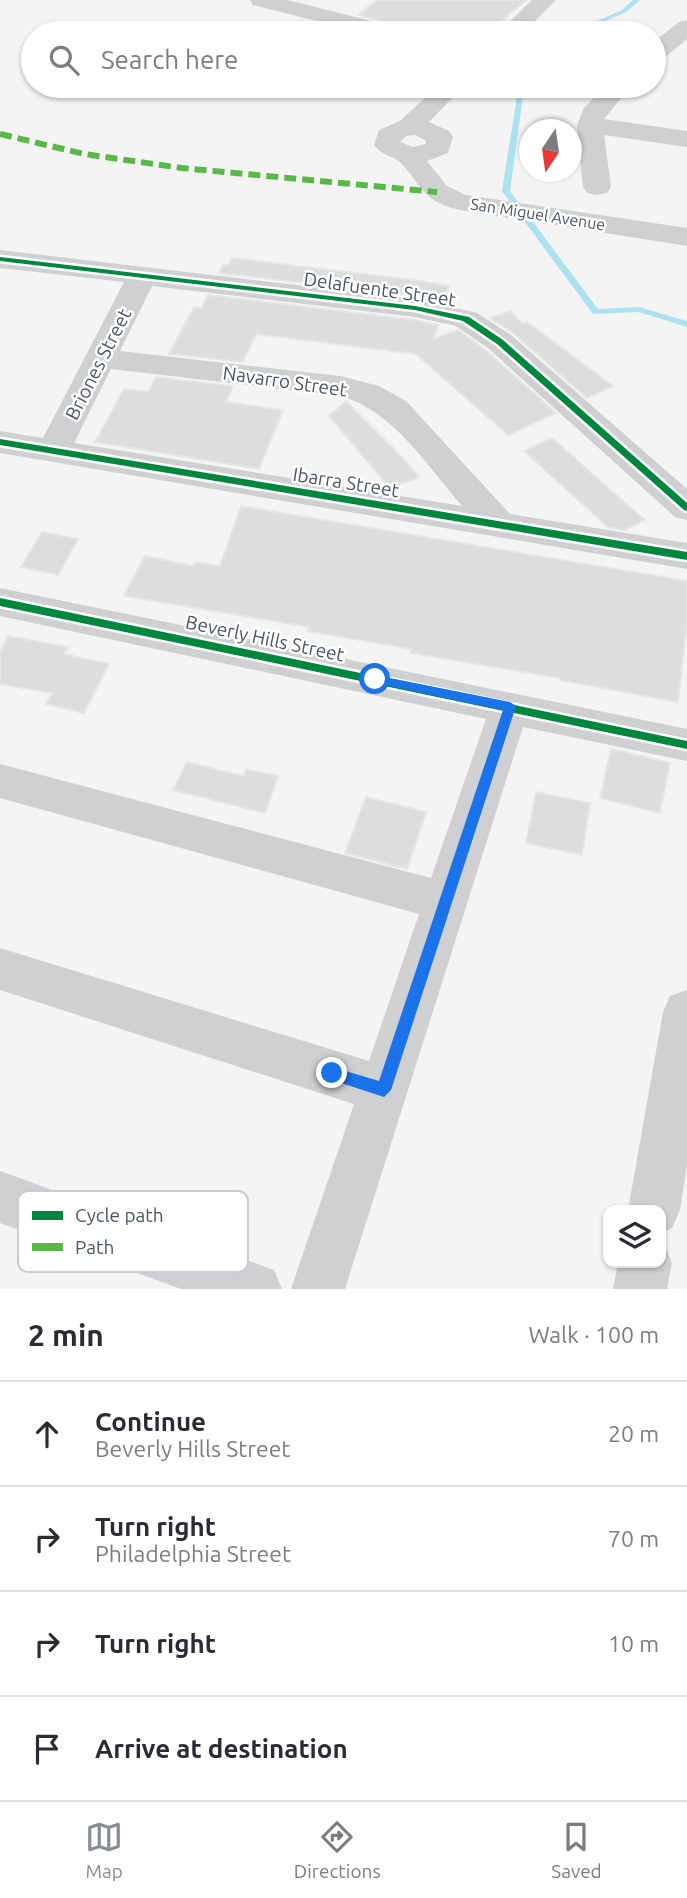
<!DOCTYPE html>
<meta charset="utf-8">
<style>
:root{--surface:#fff;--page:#f2f2f3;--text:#2b2b33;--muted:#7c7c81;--line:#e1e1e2;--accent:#868d94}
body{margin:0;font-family:Ubuntu,sans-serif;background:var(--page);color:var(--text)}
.controls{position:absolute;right:21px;bottom:21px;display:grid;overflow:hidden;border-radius:14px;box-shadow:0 2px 5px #0004}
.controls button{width:63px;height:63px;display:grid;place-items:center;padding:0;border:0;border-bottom:2px solid var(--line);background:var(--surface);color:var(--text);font:35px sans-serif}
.compass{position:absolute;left:519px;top:119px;width:63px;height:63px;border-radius:50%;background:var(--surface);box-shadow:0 2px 5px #0004;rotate:193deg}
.stop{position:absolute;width:21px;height:21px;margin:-16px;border:5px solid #1a73e8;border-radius:50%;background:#fff}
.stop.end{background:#1a73e8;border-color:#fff;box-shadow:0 2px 7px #0008}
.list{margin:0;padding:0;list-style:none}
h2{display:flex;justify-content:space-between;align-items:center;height:91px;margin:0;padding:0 28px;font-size:30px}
h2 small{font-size:23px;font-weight:400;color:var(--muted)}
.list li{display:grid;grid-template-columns:46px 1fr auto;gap:21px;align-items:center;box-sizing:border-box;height:105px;padding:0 28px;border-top:2px solid var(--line)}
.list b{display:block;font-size:26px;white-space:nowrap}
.list p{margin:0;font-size:23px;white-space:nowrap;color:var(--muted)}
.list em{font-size:23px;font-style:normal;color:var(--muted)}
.icon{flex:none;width:38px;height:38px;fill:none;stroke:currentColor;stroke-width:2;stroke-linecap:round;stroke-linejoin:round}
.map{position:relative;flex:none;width:687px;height:1289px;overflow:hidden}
.search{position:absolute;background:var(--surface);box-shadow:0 2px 5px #0004;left:21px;right:21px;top:21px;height:77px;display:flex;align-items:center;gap:18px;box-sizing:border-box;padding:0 24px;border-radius:38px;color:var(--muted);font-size:26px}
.sheet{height:511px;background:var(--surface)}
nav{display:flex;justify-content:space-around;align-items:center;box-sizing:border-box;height:98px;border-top:2px solid var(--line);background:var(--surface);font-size:19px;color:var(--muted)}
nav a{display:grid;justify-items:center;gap:4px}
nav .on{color:var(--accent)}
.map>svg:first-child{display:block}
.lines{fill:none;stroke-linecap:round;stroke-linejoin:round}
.stream{fill:#aee2f0;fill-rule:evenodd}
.building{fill:#ddddde;stroke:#e5e6e7;stroke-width:2}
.minor{fill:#ced0d2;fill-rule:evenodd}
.quiet{stroke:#58b947;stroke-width:6;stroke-dasharray:12 6;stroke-linecap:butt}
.cycleway-casing{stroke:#fff;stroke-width:5}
.cycleway{fill:#00873e;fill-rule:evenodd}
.route{fill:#1a73e8}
.labels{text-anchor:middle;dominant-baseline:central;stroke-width:5;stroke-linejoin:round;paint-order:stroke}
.far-street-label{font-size:16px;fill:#4a5661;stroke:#fff}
.street-label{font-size:19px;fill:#4a5661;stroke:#fff}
.key{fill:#fff;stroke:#c9ccd0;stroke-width:2}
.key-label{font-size:19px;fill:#4a5661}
</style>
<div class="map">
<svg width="687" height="1289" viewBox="0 0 687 1289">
<rect width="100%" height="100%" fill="#f4f4f4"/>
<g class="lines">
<g class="stream">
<path d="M633,0H640L626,12L578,33H570L622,10Z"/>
<path d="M526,86H532L523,96L510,191L598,309L639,307L687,321V327L639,312L593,314L502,191L517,96Z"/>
</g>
</g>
<g class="building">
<path d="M377,0H526L488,33H406L400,25L358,15Z"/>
<path d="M232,258L422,281L449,286L444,303L415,296L219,273L223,265H229Z"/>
<path d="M208,295L415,320L438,325L433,339L458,330L487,351L556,413L508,435L416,354L256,334L243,362L169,354L194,307L202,308Z"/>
<path d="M510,311L523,324L527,322L613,386L587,398L513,333L490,318Z"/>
<path d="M156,377L233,386L226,402L283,410L259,469L95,442L124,389L148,392Z"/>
<path d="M346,401L399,454L419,477L390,488L329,416Z"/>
<path d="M552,438L624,502L645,520L625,530L608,527L524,451Z"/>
<path d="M241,506L687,581V621L678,702L559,680V678L411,653L412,649L307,631L309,627L124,596L145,556L193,566L195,562L220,566Z"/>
<path d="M42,532L78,539L58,575L21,567Z"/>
<path d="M8,636L68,647L64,654L109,664L84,713L46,704L52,693L0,684V652Z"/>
<path d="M611,749L670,763L660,813L600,798Z"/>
<path d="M187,762L243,776L246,769L278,776L265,813L173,790Z"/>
<path d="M536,792L590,803L582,855L526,843Z"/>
<path d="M366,797L426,812L407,869L345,853Z"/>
</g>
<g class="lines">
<g class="minor">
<path d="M250,0H288L399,28L403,33H364L253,5Z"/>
<path d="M532,0H556L523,33H498Z"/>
<path d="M687,20V39L663,59L654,61V42L679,22Z"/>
<path d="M438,86H464L429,122L449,131L453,137L448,153L427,161L447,186L466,195L687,228V246L460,210C422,201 424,188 401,163C393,155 381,156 374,145L379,130L400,121ZM415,135L426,141V144L413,147L400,142L406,136Z"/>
<path d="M605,86H631L604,119L687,131V147L604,135L611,187L607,193L597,195L587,193L583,187L577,125L584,108Z"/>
<path d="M0,250L415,299L477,313L511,335L687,489V520L675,517L489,349L456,326L415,317L152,286L120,351L340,376L379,386L406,401L510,514L687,543V569L0,453V431L43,438L124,282L0,268ZM111,369L340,396C392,409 428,467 462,506L74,443Z"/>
<path d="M0,588L687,729V761L523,727L345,1289H291L354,1104L0,990V948L369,1061L419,914L0,798V764L431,878L486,719L0,616Z"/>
<path d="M687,990V1165L680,1210L672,1228L661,1233V1210H628L663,1012L670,996Z"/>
<path d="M0,1171L274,1270L282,1289H181L0,1223Z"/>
<path d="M661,1243L664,1244L672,1263L667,1289H613L618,1263H661Z"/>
</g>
<path class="quiet" d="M0,134L84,154L182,168L437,192"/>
<g class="cycleway-casing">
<g id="cycleway">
<path d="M0,257L415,306L469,317L503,340L687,503V511L684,510L497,344L463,321L415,310L0,261Z"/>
<path d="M0,439L687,552V560L0,445Z"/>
<path d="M0,598L687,741V749L0,606Z"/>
</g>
</g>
<use href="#cycleway" class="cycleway"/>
</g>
<path class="route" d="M375,675L510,702L516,706L391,1090L384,1097L332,1080L325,1073L332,1067L379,1081L503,710L371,682V676Z"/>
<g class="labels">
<g class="far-street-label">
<text transform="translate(538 214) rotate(9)">San Miguel Avenue</text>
</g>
<g class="street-label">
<text transform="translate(380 289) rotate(8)">Delafuente Street</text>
<text transform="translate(98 364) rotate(-63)">Briones Street</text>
<text transform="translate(285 381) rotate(8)">Navarro Street</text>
<text transform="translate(346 482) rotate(9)">Ibarra Street</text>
<text transform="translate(265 638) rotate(12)">Beverly Hills Street</text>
</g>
</g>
<rect x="18" y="1191" width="230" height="81" rx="10" class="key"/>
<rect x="32" y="1211" width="31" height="9" fill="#00873e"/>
<rect x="32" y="1243" width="31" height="8" fill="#58b947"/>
<g class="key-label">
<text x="75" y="1222">Cycle path</text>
<text x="75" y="1254">Path</text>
</g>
</svg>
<div class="controls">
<button><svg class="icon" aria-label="layers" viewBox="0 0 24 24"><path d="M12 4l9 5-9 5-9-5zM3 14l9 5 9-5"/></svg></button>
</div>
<svg class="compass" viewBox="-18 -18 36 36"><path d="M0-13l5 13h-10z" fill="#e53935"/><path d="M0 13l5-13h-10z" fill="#7c7c81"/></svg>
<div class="stop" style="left:375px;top:679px"></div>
<div class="stop end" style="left:332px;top:1073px"></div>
<div class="search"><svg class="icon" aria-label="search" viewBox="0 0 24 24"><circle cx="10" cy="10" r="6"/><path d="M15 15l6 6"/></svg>Search here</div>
</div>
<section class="sheet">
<h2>2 min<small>Walk · 100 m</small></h2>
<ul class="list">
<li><svg class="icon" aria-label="ahead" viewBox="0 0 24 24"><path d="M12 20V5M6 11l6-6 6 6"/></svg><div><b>Continue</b><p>Beverly Hills Street</p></div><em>20 m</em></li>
<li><svg class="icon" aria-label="right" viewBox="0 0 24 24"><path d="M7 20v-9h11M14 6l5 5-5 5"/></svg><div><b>Turn right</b><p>Philadelphia Street</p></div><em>70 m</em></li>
<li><svg class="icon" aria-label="right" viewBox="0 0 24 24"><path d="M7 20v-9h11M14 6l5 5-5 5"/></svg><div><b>Turn right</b></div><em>10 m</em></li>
<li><svg class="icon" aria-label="arrive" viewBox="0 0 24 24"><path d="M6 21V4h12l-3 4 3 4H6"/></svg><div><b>Arrive at destination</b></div></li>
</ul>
</section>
<nav>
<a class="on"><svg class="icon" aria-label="map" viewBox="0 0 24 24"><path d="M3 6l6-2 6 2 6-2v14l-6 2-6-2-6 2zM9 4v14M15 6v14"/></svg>Map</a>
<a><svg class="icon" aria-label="directions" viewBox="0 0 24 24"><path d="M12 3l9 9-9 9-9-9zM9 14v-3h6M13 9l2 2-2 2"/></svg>Directions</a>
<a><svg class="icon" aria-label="saved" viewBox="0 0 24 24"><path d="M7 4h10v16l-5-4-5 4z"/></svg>Saved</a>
</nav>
